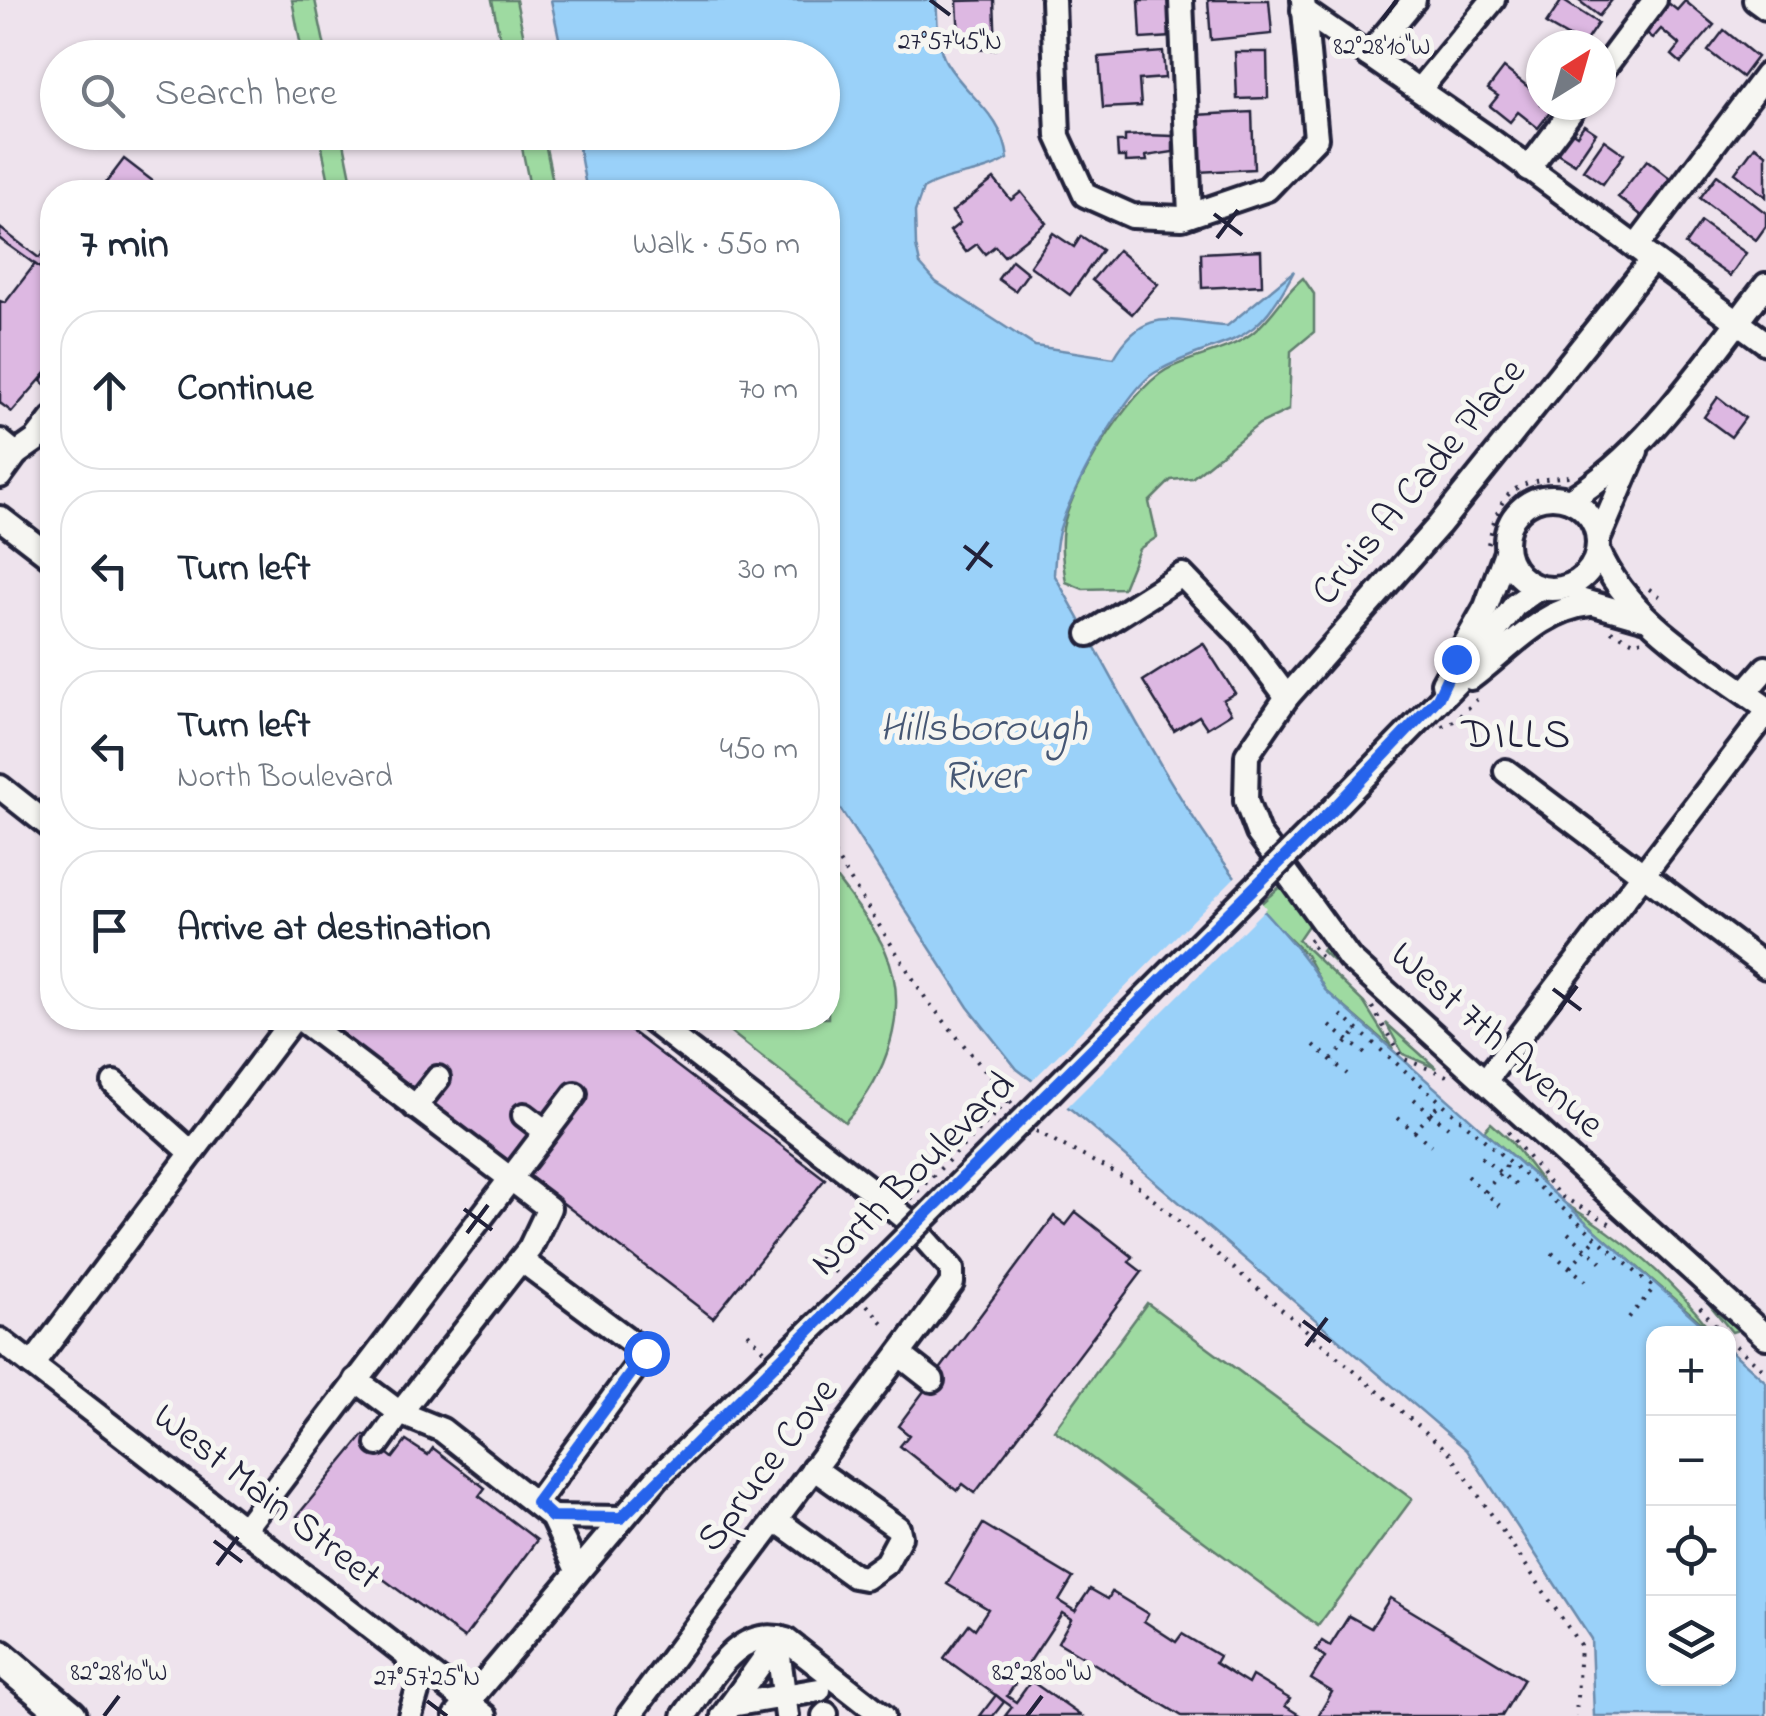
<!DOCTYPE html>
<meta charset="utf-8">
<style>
:root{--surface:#fff;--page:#f2f2f3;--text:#1f2937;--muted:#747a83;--line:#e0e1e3}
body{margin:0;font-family:"Indie Flower",sans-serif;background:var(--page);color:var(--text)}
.controls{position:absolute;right:30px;bottom:30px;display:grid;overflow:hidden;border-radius:20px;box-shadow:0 2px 8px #0004}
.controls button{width:90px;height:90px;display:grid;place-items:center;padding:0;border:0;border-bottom:2px solid var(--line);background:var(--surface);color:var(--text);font:50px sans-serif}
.compass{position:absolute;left:1526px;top:30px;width:90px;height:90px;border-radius:50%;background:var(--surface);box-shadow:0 2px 8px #0004;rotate:37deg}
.stop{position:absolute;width:30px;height:30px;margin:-22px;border:8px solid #2563eb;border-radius:50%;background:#fff}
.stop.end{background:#2563eb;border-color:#fff;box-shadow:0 2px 10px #0008}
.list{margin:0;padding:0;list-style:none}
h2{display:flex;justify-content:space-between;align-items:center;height:130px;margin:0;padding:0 40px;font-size:42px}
h2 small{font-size:32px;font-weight:400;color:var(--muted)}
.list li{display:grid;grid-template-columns:65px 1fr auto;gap:30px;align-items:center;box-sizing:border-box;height:160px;margin:0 20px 20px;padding:0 20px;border:2px solid var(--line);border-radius:40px}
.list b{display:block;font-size:38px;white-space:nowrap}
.list p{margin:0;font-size:32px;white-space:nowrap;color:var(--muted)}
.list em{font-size:32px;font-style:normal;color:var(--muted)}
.icon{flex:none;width:55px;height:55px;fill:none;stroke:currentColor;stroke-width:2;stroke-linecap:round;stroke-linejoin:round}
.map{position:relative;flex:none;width:1766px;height:1716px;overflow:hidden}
.search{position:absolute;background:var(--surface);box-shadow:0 2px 8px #0004;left:40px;top:40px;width:800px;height:110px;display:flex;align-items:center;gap:25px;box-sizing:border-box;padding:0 35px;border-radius:55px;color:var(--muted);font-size:38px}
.panel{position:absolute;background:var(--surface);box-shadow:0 2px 8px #0004;left:40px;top:180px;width:800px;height:850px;border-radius:40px}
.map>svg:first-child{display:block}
.green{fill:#9edaa1;stroke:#607e6e;stroke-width:2.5}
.water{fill:#9ad1f9;stroke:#6a8bad;stroke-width:2.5}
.pier{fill:#eee3ed}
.building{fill:#ddb8e2;stroke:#22223b;stroke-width:2.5}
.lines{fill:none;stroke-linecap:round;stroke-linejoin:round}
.minor-casing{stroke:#22223b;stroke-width:30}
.highway-casing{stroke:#22223b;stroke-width:40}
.path{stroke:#22223b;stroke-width:4;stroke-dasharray:2.5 8;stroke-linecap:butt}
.minor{stroke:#f6f6f2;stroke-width:22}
.highway{stroke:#f6f6f2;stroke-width:32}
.minor-bridge-casing{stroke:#22223b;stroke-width:30;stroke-linecap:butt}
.minor-bridge{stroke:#f6f6f2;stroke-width:22}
.route{stroke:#2563eb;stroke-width:12}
.ticks{fill:none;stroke:#22223b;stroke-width:4}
.labels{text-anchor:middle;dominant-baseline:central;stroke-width:10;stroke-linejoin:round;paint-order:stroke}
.street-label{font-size:40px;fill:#22223b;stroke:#f6f6f2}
.water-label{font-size:42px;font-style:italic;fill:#465774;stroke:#f6f6f2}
.neighbourhood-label{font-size:42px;letter-spacing:2.5px;fill:#22223b;stroke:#f6f6f2}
.ticks-label{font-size:25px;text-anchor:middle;fill:#22223b;stroke:#f6f6f2;stroke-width:10;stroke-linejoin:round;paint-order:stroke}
</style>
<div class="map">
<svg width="1766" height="1716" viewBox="0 0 1766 1716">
<rect width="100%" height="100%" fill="#eee3ed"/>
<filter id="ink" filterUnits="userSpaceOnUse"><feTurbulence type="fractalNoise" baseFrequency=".01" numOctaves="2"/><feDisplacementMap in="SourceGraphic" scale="20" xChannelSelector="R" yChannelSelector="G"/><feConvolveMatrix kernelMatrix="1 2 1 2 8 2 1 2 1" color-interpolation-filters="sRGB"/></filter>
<g filter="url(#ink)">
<g class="green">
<path d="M292,0H315L327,57H303Z"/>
<path d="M492,0H516L528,57H504Z"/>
<path d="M319,133H342L354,192H331Z"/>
<path d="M519,133H543L555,192H531Z"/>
<path d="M1303,278L1314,294V332L1291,351L1289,410L1259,424L1192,478L1171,480L1149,502L1157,537L1139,549L1123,588L1083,589L1066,582C1063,563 1060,547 1063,528C1071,485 1129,391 1166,370C1193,355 1225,353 1251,334C1272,319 1283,294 1303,278Z"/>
<path d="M828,867C847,893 871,921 885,950C912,1010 886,1077 845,1122L713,1018H828Z"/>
<path d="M1284,883L1311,921L1298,940L1364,1003L1393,1049L1325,990L1306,955L1257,907Z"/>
<path d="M1328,943L1745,1328L1732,1332L1691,1282L1688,1284L1322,951Z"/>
<path d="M1386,1023L1436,1068L1403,1054Z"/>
<path d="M1491,1123L1510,1140L1544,1184L1484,1131Z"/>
<path d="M1564,1203C1625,1239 1670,1278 1713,1333Z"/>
<path d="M1147,1303L1412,1499L1318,1626L1054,1430Z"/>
</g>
<path class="water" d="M551,0H936C938,18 936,45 946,62C967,97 1003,114 1008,159C981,176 950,173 923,189L915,212L916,246L920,264L936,282L1035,346L1114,358C1146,302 1177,324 1227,326L1294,271C1251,356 1227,333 1156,372C1126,388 1065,501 1058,536C1055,548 1055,562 1054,574C1110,671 1160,775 1226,865C1258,910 1299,942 1325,990L1711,1333L1654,1334V1678H1728L1729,1349L1766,1382V1716H1594L1591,1639L1467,1450L1073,1111L1017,1069L968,1007L828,790V192H587L576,133L822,132V58L563,57Z"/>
<path class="pier" d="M1238,874L1266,908L1064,1110L1029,1084Z"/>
<g class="building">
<path d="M994,0L996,49L972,50V38H959L957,1Z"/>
<path d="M1139,0H1169L1172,37L1141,39Z"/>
<path d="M1208,0H1269L1272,34L1211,40Z"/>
<path d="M1562,0L1598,23L1583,45L1546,24Z"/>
<path d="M1578,0H1612L1599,16Z"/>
<path d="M1685,1L1714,25L1681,63L1672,55L1680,45L1661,29L1653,38L1643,30L1667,2L1677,10Z"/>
<path d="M1724,30L1757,57L1742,77L1708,51Z"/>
<path d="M1163,52L1165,78L1139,80L1141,106L1103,108L1099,57Z"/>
<path d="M1235,52H1267L1268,98L1237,99Z"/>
<path d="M1504,68L1541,97V105L1554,107L1538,128L1518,112L1510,122L1490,106L1498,96L1488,89Z"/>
<path d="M1252,112L1254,169L1198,172L1195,115Z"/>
<path d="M1584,125L1596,133L1575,164L1551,149L1565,127L1577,135Z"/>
<path d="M1145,135L1173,136V152L1146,156L1147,161L1126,162V157H1118L1117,142H1125V136Z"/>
<path d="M1604,140L1624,154L1603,184L1583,170Z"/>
<path d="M1755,146L1766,154V197L1735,173Z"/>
<path d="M124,159L167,192H99Z"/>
<path d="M1647,160L1671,179L1642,216L1618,197Z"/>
<path d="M1717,175L1766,213V226L1756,240L1700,198Z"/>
<path d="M994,179L1011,200L1021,192L1046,223L1004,256L995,246L985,254L977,244L966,252L950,231L960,223L952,212Z"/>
<path d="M1701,222L1746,253L1730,276L1685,245Z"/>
<path d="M0,228L39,258L52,241V252L40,268L0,239Z"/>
<path d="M1053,233L1074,247L1081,236L1102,250L1070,295L1030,266Z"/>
<path d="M1118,250L1158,284L1132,314L1092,280Z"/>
<path d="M1261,250L1262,285L1202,288L1201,253Z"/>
<path d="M52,252V366L12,412L0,403V301L5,303L35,264L40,268Z"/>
<path d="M1012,260L1028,273L1015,291L998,279Z"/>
<path d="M46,374L52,379V390L41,381Z"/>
<path d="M1718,397L1745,418L1731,437L1704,417Z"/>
<path d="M1203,643L1235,693L1223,700L1231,713L1207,728L1199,716L1174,731L1143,681Z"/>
<path d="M321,1018H614L825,1179L713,1318Z"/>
<path d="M1076,1212L1133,1257L1129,1262L1142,1272L975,1493L963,1484L957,1491L900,1446L909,1435L898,1426L1054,1216L1066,1225Z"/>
<path d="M364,1435L393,1458L406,1441L428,1455L433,1448L485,1488L479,1496L537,1540L464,1638L297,1516Z"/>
<path d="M983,1524L1073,1578L1059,1601L1075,1611L1090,1589L1108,1599L1112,1592L1148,1614L1144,1621L1176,1642L1182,1634L1219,1656L1215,1663L1248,1684L1252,1676L1290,1699L1285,1706L1301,1716H1182L1058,1642L1071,1619L1062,1613L1007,1696L1016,1702L1031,1681L1081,1716H1005L1012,1707L944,1658L969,1624L975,1629L988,1609L947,1584Z"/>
<path d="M1390,1598L1524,1679L1502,1716H1318L1332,1692L1311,1679L1325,1657L1316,1650L1322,1641L1330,1646L1349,1616L1371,1628Z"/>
<path d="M996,1695L1004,1702L993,1716H980Z"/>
</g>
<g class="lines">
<g class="minor-casing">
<g id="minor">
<path d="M1053,0L1058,136L1085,195L1132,216L1182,218L1267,189L1316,138L1303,0"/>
<path d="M1181,0L1190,215"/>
<path d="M1755,0L1766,8"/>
<path d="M1303,10L1488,138L1766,343"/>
<path d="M1368,55L1414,0"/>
<path d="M1601,72L1655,0"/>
<path d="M1419,90L1493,0"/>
<path d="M1528,169L1576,105"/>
<path d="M1636,247L1766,75"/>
<path d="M1652,260L1439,525L1287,697L1247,755L1246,801L1258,833L1349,958L1766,1337"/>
<path d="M0,441L16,454L0,476"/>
<path d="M16,454L36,440L52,419"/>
<circle cx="1552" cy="543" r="46"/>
<path d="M1569,500C1648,453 1710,356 1766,285"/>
<path d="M0,518L52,558"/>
<path d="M1598,540L1636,451"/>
<path d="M1598,550C1628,621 1706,664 1766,708"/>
<path d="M1580,600L1643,618"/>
<path d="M1089,634L1182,575L1242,637L1287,697"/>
<path d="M1471,678C1509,650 1541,609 1590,604"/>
<path d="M1443,683L1486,607L1506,552"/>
<path d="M1745,692L1766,668"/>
<path d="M1506,771L1766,967"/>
<path d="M0,787L52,828"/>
<path d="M1334,808L1458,681L1515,605L1539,588"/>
<path d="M299,1018L549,1208L530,1248L400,1413L356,1380"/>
<path d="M1485,1081L1766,714"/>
<path d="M114,1083L192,1153"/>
<path d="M415,1107L438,1078"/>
<path d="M524,1115L545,1131"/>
<path d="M521,1260L646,1353L536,1503"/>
<path d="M0,1340L485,1716"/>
<path d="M900,1355L932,1380"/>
<path d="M32,1365L294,1018"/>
<path d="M378,1444L400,1413L442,1430L552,1517L577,1570"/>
<path d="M552,1517L621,1518"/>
<path d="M776,1520L854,1576L865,1578L886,1563L900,1537L898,1528L813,1468"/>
<path d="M244,1529L575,1094"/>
<path d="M777,1642L787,1716"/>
<path d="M408,1659L419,1685L410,1716"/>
<path d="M731,1705L819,1690"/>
<path d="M456,1716L658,1477L862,1281"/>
<path d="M629,1716L952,1283V1269L910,1222L867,1187L648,1018"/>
<path d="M684,1716C710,1682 736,1624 786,1640L883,1716"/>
<path d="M723,1716L779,1638"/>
<path d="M824,1716L826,1714"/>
</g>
</g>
<g class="highway-casing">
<path id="highway" d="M0,1657L70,1716"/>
</g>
<g class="path">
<path d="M1488,544C1501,487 1514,482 1569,476"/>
<path d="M1649,589L1661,597V603"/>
<path d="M1611,631L1636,643L1643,639"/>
<path d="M1442,726L1454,721L1482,695"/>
<path d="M828,845L926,999L1013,1105"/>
<path d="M1311,939L1308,941L1325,962"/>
<path d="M1372,1007L1402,1058L1449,1077"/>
<path d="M1341,1015L1654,1288L1626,1321"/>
<path d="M1330,1026L1365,1054"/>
<path d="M1314,1045L1347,1074"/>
<path d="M1332,1060L1358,1030"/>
<path d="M1414,1099L1448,1127"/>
<path d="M1398,1118L1431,1145"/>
<path d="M1036,1131L1134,1183L1449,1452L1580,1645L1576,1716"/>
<path d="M1414,1132L1441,1102"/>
<path d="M1508,1132L1559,1195L1611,1224"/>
<path d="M1481,1157L1517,1186"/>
<path d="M1467,1176L1500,1206"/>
<path d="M1485,1192L1509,1162"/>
<path d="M910,1199L1009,1100"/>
<path d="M1568,1233L1603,1263"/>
<path d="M1552,1253L1586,1281"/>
<path d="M819,1256L839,1276"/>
<path d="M1570,1267L1596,1238"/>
<path d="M867,1305L887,1327"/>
<path d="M1700,1307L1723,1334"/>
<path d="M748,1333L764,1350"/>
<path d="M1728,1339L1766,1372"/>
</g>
<use href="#minor" class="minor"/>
<use href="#highway" class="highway"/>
<g class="minor-bridge-casing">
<path id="minor-bridge" d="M862,1281L1334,808"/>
</g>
<use href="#minor-bridge" class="minor-bridge"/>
</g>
</g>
<g class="lines" filter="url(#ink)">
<path class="route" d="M646,1353L536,1502L552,1517L621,1518L1334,808L1438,698L1456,659"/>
</g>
<path class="ticks" d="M930,0L950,15M1382,20L1397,0M1214,214L1242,235M1217,238L1238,210M964,546L992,567M967,570L988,542M1553,989L1581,1010M1556,1014L1577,986M464,1209L492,1230M467,1233L488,1205M1303,1321L1331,1342M1306,1346L1327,1318M214,1541L242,1562M217,1565L238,1537M427,1701L447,1716M104,1716L119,1696M1027,1716L1042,1696"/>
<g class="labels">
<g class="street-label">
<text transform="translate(1420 483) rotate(-50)">Cruis A Cade Place</text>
<text transform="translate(1496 1041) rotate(42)">West 7th Avenue</text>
<text transform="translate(914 1175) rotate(-45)">North Boulevard</text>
<text transform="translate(769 1466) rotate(-53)">Spruce Cove</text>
<text transform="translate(266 1498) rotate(38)">West Main Street</text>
</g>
<g class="water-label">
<text x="983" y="729">Hillsborough<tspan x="983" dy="48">River</tspan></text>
</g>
<g class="neighbourhood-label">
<text x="1517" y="736">DILLS</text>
</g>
</g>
<g class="ticks-label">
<text x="950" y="49">27°57'45"N</text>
<text x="1382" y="54">82°28'10"W</text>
<text x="119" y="1680">82°28'10"W</text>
<text x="1042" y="1680">82°28'00"W</text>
<text x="427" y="1685">27°57'25"N</text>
</g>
</svg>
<div class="controls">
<button>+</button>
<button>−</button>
<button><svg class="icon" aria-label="locate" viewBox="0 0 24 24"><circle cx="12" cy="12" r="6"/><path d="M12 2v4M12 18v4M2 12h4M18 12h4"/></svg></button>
<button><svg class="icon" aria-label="layers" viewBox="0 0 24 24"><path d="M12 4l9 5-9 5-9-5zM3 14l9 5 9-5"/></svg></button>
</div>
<svg class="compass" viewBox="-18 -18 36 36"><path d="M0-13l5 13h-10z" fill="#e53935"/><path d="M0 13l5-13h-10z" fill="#747a83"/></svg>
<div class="stop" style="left:646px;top:1353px"></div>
<div class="stop end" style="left:1456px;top:659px"></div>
<div class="search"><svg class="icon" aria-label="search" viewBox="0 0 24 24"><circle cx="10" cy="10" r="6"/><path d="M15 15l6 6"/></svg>Search here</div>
<section class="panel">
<h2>7 min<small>Walk · 550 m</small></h2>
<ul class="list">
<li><svg class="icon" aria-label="ahead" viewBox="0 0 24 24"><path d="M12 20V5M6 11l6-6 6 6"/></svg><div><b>Continue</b></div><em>70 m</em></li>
<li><svg class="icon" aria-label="left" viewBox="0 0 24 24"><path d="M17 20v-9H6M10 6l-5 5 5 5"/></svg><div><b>Turn left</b></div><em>30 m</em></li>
<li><svg class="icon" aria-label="left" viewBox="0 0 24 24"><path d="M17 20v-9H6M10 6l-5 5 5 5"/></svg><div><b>Turn left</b><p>North Boulevard</p></div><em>450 m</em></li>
<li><svg class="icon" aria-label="arrive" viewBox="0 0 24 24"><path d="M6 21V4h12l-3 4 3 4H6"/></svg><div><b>Arrive at destination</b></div></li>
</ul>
</section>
</div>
